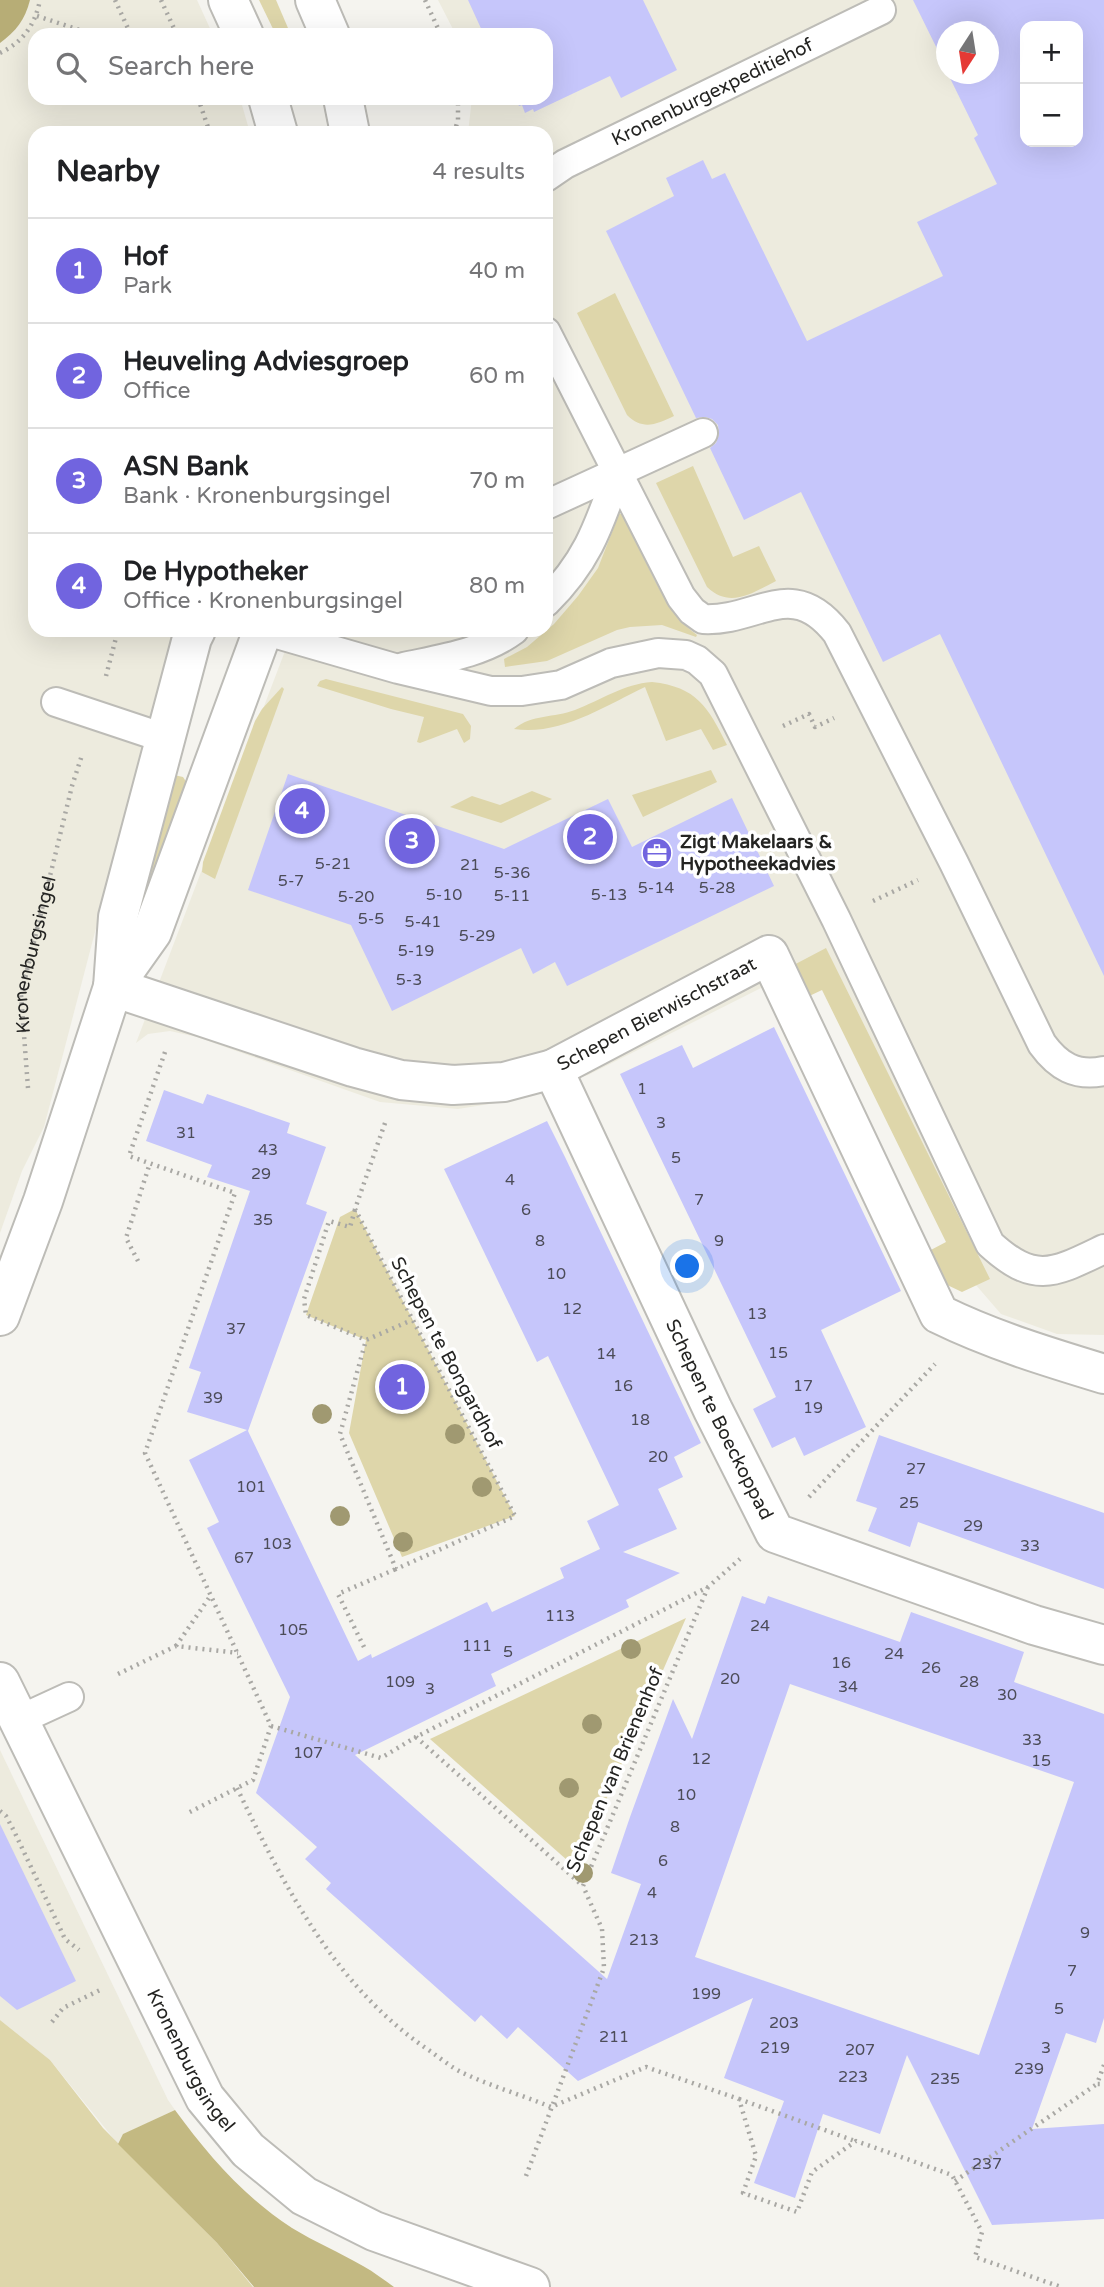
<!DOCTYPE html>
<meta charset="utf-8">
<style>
:root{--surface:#fff;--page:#f6f6f6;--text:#202124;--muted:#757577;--line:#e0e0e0;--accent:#7164df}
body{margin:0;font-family:"Varela Round",sans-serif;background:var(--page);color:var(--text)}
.controls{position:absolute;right:21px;top:21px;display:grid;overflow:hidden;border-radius:14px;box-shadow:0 7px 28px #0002}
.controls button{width:63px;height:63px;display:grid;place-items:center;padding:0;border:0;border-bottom:2px solid var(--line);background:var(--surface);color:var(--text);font:35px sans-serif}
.compass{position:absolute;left:936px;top:21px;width:63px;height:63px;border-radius:50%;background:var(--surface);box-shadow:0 7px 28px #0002;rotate:192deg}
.you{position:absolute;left:688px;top:1267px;width:24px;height:24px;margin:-18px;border:5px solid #fff;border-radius:50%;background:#1a73e8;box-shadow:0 0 0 10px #1a73e833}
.badge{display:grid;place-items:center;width:46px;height:46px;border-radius:50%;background:var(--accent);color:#fff;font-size:23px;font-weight:700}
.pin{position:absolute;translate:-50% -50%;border:4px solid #fff;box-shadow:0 2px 7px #0006}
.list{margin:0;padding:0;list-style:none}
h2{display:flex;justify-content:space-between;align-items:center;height:91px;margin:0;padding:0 28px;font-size:30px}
h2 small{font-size:23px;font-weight:400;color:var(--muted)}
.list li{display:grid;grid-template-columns:46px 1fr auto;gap:21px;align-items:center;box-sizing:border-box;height:105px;padding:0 28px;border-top:2px solid var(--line)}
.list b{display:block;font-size:26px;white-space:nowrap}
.list p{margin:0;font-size:23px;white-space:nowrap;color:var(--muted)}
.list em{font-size:23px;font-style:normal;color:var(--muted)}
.icon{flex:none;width:38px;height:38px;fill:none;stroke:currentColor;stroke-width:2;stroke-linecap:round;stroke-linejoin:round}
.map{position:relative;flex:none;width:1104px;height:2287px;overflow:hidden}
.search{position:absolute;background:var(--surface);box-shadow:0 7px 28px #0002;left:28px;top:28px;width:525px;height:77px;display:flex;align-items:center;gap:18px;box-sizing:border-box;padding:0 24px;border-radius:21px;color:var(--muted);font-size:26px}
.panel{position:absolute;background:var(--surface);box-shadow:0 7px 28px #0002;left:28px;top:126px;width:525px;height:511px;border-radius:21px}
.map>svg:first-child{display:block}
.built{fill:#edebde;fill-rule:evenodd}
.green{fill:#ded6aa}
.forest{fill:#c3b982}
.water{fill:#b7ad76}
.building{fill:#c6c6fb;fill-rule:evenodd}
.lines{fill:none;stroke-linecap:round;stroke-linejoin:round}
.service-casing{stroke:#bdbcb7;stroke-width:32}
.minor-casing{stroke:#bdbcb7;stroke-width:42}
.path{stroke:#a9a8a4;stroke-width:4.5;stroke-dasharray:2 5;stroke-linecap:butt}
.service{stroke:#fff;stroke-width:28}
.minor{stroke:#fff;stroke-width:38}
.tree{fill:#a09971}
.labels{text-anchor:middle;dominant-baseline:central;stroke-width:7;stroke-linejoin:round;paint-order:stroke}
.number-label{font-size:16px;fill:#4c4c58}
.street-label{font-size:19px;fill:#242422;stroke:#fff}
.poi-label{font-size:19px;font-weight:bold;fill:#242422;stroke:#fff;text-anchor:start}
</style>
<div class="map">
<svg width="1104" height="2287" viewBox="0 0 1104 2287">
<rect width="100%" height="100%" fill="#f5f4ef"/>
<g class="built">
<path d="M0,0H197L213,35H35V98H240L250,133H35V630H174L44,1127L22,1171L0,1233Z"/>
<path d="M438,0H1104V1335L1057,1334L1001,1314L969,1277L832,983L799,969L588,1075L502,1102L458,1109L380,1102L197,1037L170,1031L148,1034L136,1043L293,630H546V133H468L472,98H546V35H456ZM1025,26H1078V142H1025ZM946,32H988V74H946Z"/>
<path d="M0,1750L168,2100L175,2110L124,2134L118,2144L50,2060L0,2020Z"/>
</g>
<g class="green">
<path d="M259,0H276L291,35H276Z"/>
<path d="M615,293L674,416C657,424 643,431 627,415L577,313Z"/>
<path d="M693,466L733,557L759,546L776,581C752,593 730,609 707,587L656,483Z"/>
<path d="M619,514H624C643,553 662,610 697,635L696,637L662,625L630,627L617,630L547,661L505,667L504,659L527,647L554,624L578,596L598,568Z"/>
<path d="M326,679L463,714L471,726L470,739L464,743L457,729L420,743L417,742L424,717L391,709L317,686L320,681Z"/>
<path d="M652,682C697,687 708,707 727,745L713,750L701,729L666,741L645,687C605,706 560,736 514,729C532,714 554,718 575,710C601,700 624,684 652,682Z"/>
<path d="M282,687L284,689L215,879L202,872L203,862L255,721L262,709Z"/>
<path d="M711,770L717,782L643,817L632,795Z"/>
<path d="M174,775L183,777L187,783L135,929Z"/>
<path d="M532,791L552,799L501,823L450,807L472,796L500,805Z"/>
<path d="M826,948L990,1279L962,1292L943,1283L927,1252L946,1242L822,990L803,999L788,968Z"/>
<path d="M355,1209L515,1516L402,1557L349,1433L366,1340L306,1315L340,1217Z"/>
<path d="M686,1618L576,1868L430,1739Z"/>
<path d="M0,2020L50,2060L103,2128L217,2243L253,2287H0Z"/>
</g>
<path class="forest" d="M175,2110C208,2155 244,2197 292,2228C315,2242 339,2252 363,2266C374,2272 384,2280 394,2287H254L217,2243L118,2144L123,2134Z"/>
<path class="water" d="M0,0H30C25,20 16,31 0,43Z"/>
<g class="building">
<path d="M468,0H643L677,70L621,98L610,76L534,112L533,109L525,113L522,105L519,106L515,98H546V35H484Z"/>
<path d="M913,0H1104V976L940,634L883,662L801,492L744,520L710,448L716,443L719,435L718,425L712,419L705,417L696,418L606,231L674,196L666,178L703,160L712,179L725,173L807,341L943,276L917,222L997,184L974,138L978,135L948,74H989V32H947V69ZM1025,26H1078V142H1025Z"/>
<path d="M288,774L504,849L608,799L632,847L732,798L774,886L567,986L555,962L533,974L521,948L392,1011L351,925L248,890Z"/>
<path d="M774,1027L901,1291L821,1330L866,1427L804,1456L795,1437L772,1448L753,1409L776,1397L620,1074L682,1045L693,1068Z"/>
<path d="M164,1090L203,1104L207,1094L290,1123L287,1133L326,1147L306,1204L327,1212L248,1431L358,1661L371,1654L372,1658L487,1602L492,1612L564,1578L560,1568L600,1549L587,1521L619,1505L548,1356L537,1362L444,1169L547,1121L565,1157L701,1443L674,1457L683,1477L658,1489L677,1529L623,1552L680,1573L626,1600L629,1607L491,1674L496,1686L355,1755L607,1979L641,1884L611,1873L630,1817L673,1699L692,1739L742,1596L765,1604L768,1596L900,1642L911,1612L1024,1652L1014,1682L1104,1714V2018L1096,2043L1066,2033L1032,2129L1104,2124V2219L992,2225L907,2055L880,2134L823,2114L795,2198L754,2183L784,2101L724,2078L753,1998L578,2081L518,2027L507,2039L481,2015L475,2022L326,1889L331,1883L305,1859L317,1847L256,1793L290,1697L207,1528L219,1522L189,1460L247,1430L187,1412L201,1372L189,1368L250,1191L207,1177L212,1165L146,1141ZM790,1684L1074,1782L979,2055L695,1957Z"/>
<path d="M879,1435L1104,1513V1589L918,1522L910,1547L868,1531L877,1508L856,1501Z"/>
<path d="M0,1824L76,1981L17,2010L0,1996Z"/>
</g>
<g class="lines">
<g class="service-casing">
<g id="service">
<path id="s2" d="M546,177L565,164L881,10"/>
<path d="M546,332L681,597L692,611L703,619C758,622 792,575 837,633L954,863L1042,1044C1058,1066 1076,1077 1104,1071"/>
<path d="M546,505L703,433"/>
<path d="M546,602C588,561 599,525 618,472"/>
<path d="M263,630L398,669L491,691H522L561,685L611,663L658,653L686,655L697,660L713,674L836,919L990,1244C1035,1285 1054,1273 1104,1249"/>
<path d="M404,667C441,659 483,653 514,630"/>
<path d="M56,702L164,738"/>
<path d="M19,1720L69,1697"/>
</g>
</g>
<g class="minor-casing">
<g id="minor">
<path d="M228,0L244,35"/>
<path d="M315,0L330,35"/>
<path d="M268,98L278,133"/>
<path d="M343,98L350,133"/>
<path id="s3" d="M113,987L353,1067L401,1080L453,1085L504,1082L553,1069L769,955L939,1314C992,1340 1048,1357 1104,1374"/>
<path d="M113,987L152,932L263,630"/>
<path id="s4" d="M553,1069L713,1410L775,1533L1034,1625L1104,1645"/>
<path d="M0,1316L43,1201L113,987L118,917L192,638L196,630"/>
<path id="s5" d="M0,1682L205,2098L248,2150L304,2196L374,2231L530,2287"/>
</g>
</g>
<g class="path">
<path d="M115,0L131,35"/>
<path d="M161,0L177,35"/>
<path d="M425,0L441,35"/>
<path d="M37,16L95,35"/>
<path d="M0,53C23,42 35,25 40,0"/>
<path d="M198,98L210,133"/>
<path d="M454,133L458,120V98"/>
<path d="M106,676L118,630"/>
<path d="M783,726L809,714L815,727L834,718"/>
<path d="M873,901L918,880"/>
<path d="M165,1052L129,1156L235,1193L145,1453L271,1726L253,1780L186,1814"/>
<path id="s1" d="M28,1088L21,995L72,786L82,755"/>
<path d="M385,1123L355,1209L515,1516L396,1569L340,1434L366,1340L412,1320"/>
<path d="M355,1210L350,1227L329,1221L304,1299L306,1315L366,1340"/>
<path d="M138,1261L126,1238L150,1163"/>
<path d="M809,1497L935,1364"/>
<path d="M708,1587L583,1886L416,1737L708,1587L740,1559"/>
<path d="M176,1646L211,1595"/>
<path d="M364,1647L338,1594L396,1569"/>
<path d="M118,1674L176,1646L238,1653"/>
<path d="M271,1726L381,1758L416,1737"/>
<path d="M237,1788C285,1888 336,1988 430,2051C440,2058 451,2067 461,2072C490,2086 522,2095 551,2107L646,2067L739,2099L756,2156L743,2193L797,2212L812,2172L856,2141L952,2175L982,2232L975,2257L1061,2287"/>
<path d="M0,1811L6,1816L14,1831L65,1939L79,1950"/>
<path d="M52,2022L63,2008L100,1990"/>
<path d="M1104,2065L1097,2084H1104"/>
<path d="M739,2099L855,2141"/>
<path d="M526,2176L604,1968L602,1929L583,1886"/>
<path d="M955,2181L1097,2084"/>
</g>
<use href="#service" class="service"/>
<use href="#minor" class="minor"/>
</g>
<g class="tree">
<circle cx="322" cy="1414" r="10"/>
<circle cx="455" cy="1434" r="10"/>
<circle cx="482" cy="1487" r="10"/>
<circle cx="340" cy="1516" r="10"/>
<circle cx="403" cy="1542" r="10"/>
<circle cx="631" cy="1649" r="10"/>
<circle cx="592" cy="1724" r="10"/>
<circle cx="569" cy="1788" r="10"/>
<circle cx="583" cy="1873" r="10"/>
</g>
<defs>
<g id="office-disc" transform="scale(1.575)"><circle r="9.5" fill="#7164df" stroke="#fff"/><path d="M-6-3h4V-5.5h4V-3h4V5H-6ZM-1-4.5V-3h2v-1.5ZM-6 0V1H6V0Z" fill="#fff"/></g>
</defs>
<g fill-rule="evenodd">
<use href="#office-disc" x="657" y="853"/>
</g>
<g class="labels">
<g class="number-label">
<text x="333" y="864">5-21</text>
<text x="470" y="865">21</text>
<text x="512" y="873">5-36</text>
<text x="291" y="881">5-7</text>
<text x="656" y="888">5-14</text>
<text x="717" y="888">5-28</text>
<text x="444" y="895">5-10</text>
<text x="609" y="895">5-13</text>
<text x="512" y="896">5-11</text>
<text x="356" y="897">5-20</text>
<text x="371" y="919">5-5</text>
<text x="423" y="922">5-41</text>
<text x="477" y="936">5-29</text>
<text x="416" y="951">5-19</text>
<text x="409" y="980">5-3</text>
<text x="642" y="1089">1</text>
<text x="661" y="1123">3</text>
<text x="186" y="1133">31</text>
<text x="268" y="1150">43</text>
<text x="676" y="1158">5</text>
<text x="261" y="1174">29</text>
<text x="510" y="1180">4</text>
<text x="699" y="1200">7</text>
<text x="526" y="1210">6</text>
<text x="263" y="1220">35</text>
<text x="540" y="1241">8</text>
<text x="719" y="1241">9</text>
<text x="556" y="1274">10</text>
<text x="572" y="1309">12</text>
<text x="757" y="1314">13</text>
<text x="236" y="1329">37</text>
<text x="778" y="1353">15</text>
<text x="606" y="1354">14</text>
<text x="623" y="1386">16</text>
<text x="803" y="1386">17</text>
<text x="213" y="1398">39</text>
<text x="813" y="1408">19</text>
<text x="640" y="1420">18</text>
<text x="658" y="1457">20</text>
<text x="916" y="1469">27</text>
<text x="251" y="1487">101</text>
<text x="909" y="1503">25</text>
<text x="973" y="1526">29</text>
<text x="277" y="1544">103</text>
<text x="1030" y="1546">33</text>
<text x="244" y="1558">67</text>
<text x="560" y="1616">113</text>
<text x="760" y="1626">24</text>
<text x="293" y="1630">105</text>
<text x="477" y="1646">111</text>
<text x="508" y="1652">5</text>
<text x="894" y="1654">24</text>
<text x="841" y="1663">16</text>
<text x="931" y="1668">26</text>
<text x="730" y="1679">20</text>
<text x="400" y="1682">109</text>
<text x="969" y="1682">28</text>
<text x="848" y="1687">34</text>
<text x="430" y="1689">3</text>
<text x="1007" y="1695">30</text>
<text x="1032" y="1740">33</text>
<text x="308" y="1753">107</text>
<text x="701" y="1759">12</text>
<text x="1041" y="1761">15</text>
<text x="686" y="1795">10</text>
<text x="675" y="1827">8</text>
<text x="663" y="1861">6</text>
<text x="652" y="1893">4</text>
<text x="1085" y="1933">9</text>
<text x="644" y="1940">213</text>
<text x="1072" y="1971">7</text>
<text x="706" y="1994">199</text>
<text x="1059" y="2009">5</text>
<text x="784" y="2023">203</text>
<text x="614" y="2037">211</text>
<text x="775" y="2048">219</text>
<text x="1046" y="2048">3</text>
<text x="860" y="2050">207</text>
<text x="1029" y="2069">239</text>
<text x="853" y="2077">223</text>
<text x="945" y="2079">235</text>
<text x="987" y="2164">237</text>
</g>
<g class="street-label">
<text stroke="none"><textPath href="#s2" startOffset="187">Kronenburgexpeditiehof</textPath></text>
<text stroke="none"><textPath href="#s1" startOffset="135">Kronenburgsingel</textPath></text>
<text stroke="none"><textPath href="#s3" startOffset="574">Schepen Bierwischstraat</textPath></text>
<text transform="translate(446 1353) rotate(62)">Schepen te Bongardhof</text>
<text stroke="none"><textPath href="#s4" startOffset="388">Schepen te Boeckoppad</textPath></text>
<text transform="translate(615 1770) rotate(-67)">Schepen van Brienenhof</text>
<text stroke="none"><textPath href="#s5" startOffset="424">Kronenburgsingel</textPath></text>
</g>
<g class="poi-label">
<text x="680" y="842">Zigt Makelaars &amp;<tspan x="680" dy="22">Hypotheekadvies</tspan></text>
</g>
</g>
</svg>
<div class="controls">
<button>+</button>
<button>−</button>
</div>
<svg class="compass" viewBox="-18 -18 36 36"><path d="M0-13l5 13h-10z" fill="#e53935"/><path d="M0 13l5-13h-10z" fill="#757577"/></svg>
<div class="you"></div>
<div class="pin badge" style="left:402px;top:1387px">1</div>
<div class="pin badge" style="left:590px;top:837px">2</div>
<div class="pin badge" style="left:412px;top:841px">3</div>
<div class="pin badge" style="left:302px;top:811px">4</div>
<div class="search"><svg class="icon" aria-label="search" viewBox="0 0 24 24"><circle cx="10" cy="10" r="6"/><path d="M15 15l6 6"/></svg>Search here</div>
<section class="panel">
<h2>Nearby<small>4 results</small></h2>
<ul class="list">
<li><span class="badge">1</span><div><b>Hof</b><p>Park</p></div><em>40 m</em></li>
<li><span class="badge">2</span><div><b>Heuveling Adviesgroep</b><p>Office</p></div><em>60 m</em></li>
<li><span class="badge">3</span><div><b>ASN Bank</b><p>Bank · Kronenburgsingel</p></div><em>70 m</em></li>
<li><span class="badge">4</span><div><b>De Hypotheker</b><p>Office · Kronenburgsingel</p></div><em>80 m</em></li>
</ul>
</section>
</div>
